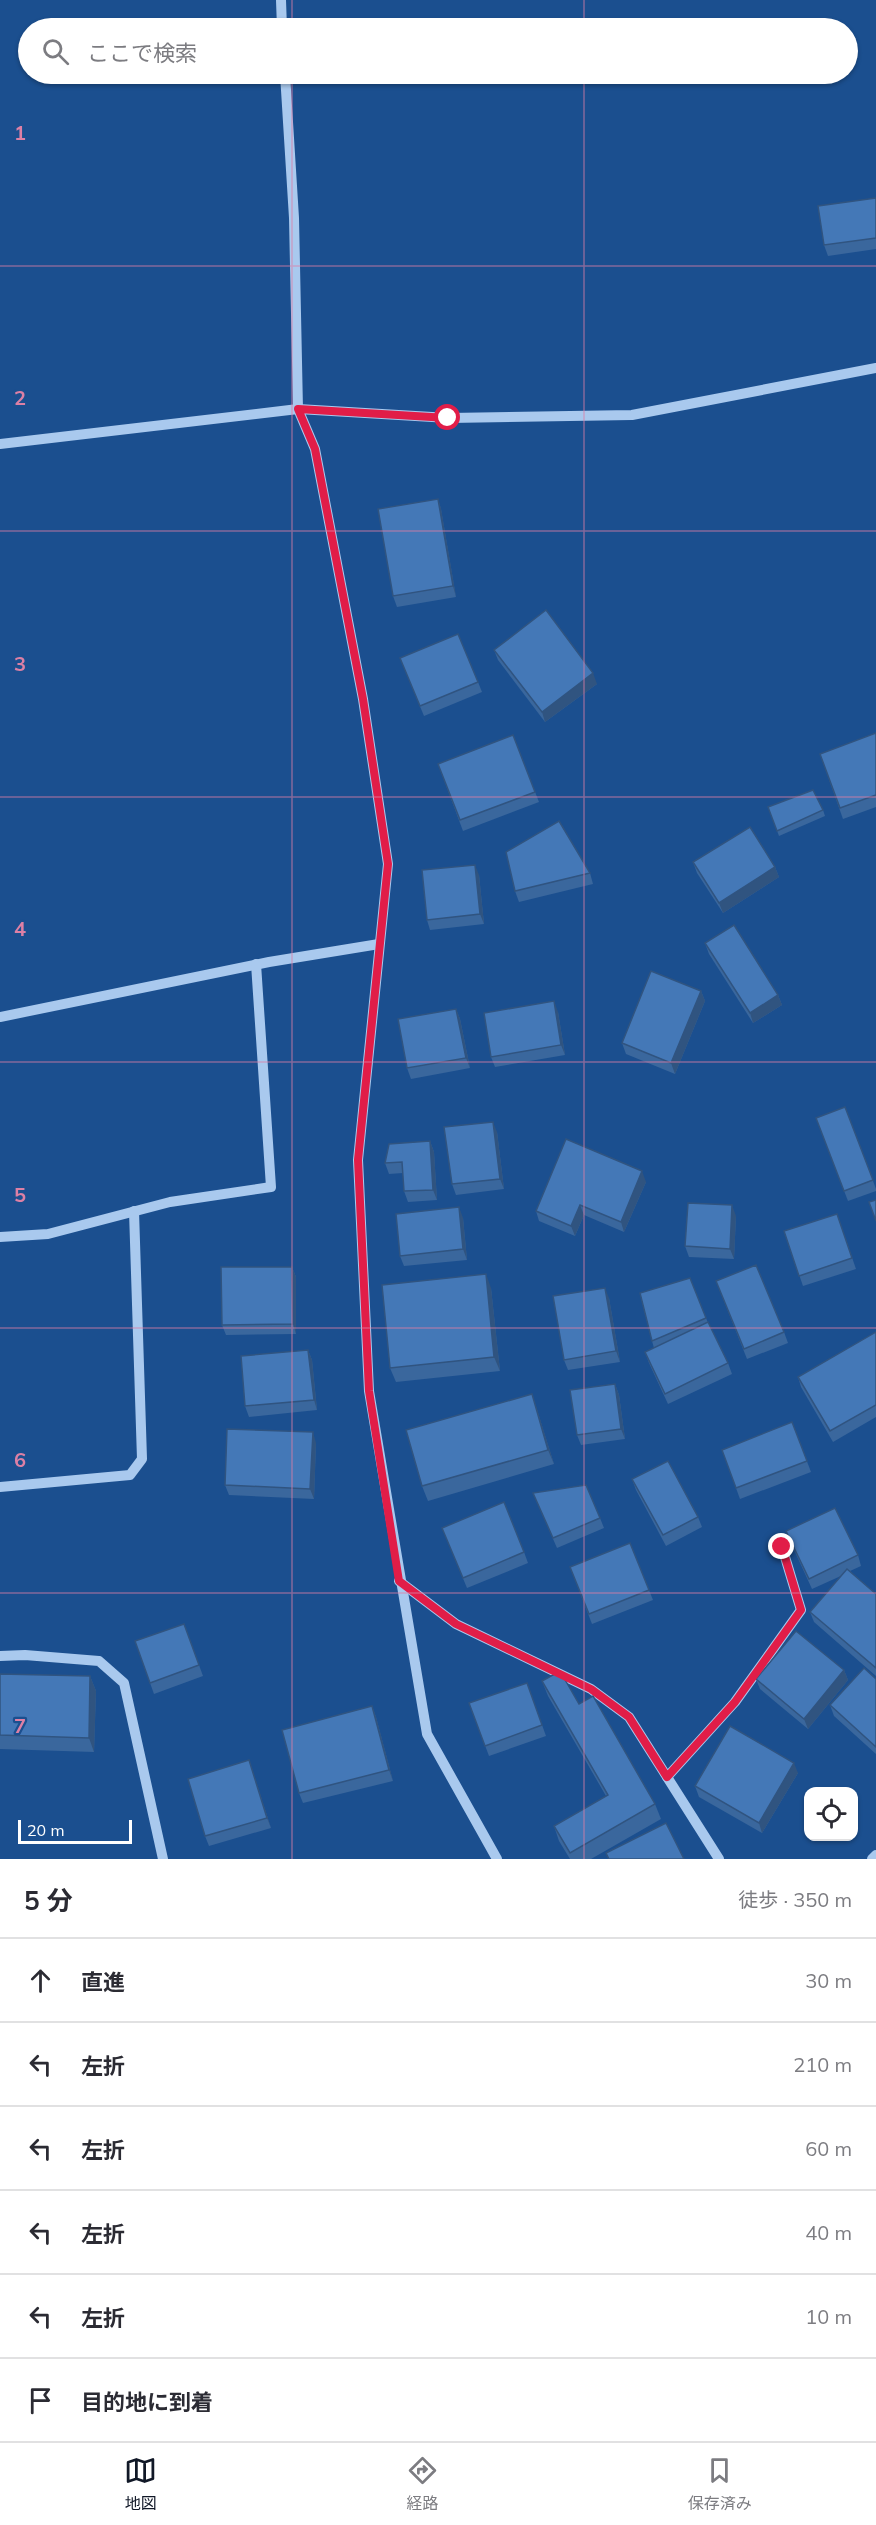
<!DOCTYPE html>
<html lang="ja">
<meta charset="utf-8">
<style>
:root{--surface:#fff;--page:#f2f2f3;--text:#2b2b33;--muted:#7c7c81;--line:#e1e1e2;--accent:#111827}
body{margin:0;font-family:Mulish,"Noto Sans JP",sans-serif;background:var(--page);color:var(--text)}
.controls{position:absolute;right:18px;bottom:18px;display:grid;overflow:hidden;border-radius:12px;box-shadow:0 2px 4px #0004}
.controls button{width:54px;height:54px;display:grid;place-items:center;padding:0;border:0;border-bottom:2px solid var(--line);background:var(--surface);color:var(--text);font:30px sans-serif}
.scale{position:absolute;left:18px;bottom:15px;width:114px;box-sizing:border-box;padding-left:6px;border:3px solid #fff;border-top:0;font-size:16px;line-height:21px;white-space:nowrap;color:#fff;-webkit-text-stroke:4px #1b4f8f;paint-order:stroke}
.stop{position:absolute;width:18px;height:18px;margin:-14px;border:4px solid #e11d48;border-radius:50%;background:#fff}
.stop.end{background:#e11d48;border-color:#fff;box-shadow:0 2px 6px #0008}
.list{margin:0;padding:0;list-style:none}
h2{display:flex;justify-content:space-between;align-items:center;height:78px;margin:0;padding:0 24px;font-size:26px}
h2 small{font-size:20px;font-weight:400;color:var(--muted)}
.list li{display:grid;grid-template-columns:39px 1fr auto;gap:18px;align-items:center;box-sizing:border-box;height:84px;padding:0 24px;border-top:2px solid var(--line)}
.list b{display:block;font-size:22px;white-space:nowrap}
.list em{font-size:20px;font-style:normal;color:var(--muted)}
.icon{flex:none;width:33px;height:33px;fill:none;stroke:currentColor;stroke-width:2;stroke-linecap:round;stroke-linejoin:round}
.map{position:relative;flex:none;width:876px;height:1859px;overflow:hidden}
.search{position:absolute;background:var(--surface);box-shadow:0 2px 4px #0004;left:18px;right:18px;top:18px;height:66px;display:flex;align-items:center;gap:15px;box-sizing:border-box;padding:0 21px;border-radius:33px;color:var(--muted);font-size:22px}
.sheet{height:582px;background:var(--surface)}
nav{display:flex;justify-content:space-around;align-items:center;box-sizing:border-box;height:84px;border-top:2px solid var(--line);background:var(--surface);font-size:16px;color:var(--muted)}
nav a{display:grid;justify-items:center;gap:3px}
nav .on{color:var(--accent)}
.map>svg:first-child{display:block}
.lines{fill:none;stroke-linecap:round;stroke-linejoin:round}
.minor{stroke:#a9c9ee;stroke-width:10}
.wall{fill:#3a679d}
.shaded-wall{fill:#305480}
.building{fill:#4478b7;stroke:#305480;stroke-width:1.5}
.route{stroke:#e11d48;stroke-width:8}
.grid{fill:none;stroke:#dd80a5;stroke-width:1.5;stroke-opacity:0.55}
.grid-label{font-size:20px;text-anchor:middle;font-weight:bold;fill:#dd80a5;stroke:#1b4f8f;stroke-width:4.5;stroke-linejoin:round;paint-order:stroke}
</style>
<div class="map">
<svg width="876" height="1859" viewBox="0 0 876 1859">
<rect width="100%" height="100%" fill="#1b4f8f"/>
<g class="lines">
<g class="minor">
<path d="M281,0L282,28"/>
<path d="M285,74L294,218L298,409L315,449L363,699L388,864L358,1160L369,1391L427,1734L497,1859"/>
<path d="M0,444L298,409L449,418L632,415L876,368"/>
<path d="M0,1017L269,962L379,944"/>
<path d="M0,1237L48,1234L170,1202L271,1187L256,964"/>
<path d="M0,1487L130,1475L142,1459L134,1211"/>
<path d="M399,1581L456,1624L591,1689L629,1717L719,1859"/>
<path d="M0,1656L25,1655L99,1661L124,1683L163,1859"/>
<path d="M667,1777L735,1702L801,1610L782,1547"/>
<path d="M872,1859L876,1855"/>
</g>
</g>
<g class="wall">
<path d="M876,198V249L828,256L824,245Z"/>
<path d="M438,499L441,509L456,597L397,607L393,596Z"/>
<path d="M494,650L597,684L545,722L498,660Z"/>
<path d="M400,658L478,682L482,692L424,716Z"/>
<path d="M876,733V807L843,819L820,754Z"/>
<path d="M513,735L539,802L463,831L438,764Z"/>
<path d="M768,807L823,810L825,816L779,836Z"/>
<path d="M693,862L775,867L779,877L723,913L697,873Z"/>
<path d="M590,873L593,884L519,902L515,891Z"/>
<path d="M479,875L484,924L430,930L427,920Z"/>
<path d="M705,943L778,995L782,1005L753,1023L709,954Z"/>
<path d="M701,991L705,1001L675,1074L626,1054L622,1043Z"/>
<path d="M456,1009L460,1019L470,1068L411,1079L407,1068Z"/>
<path d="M558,1012L565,1055L495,1067L491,1057Z"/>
<path d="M845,1107L876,1189V1191L848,1201L816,1118Z"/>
<path d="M497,1132L504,1189L456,1195L452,1184Z"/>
<path d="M430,1141L434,1152L437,1200L408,1202L404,1191L403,1173L389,1174L385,1163Z"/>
<path d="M646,1182L624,1232L584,1215L575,1236L539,1221L536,1211Z"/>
<path d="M837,1214L856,1269L803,1286L784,1231Z"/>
<path d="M736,1216L734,1259L689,1257L685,1246Z"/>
<path d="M463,1218L467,1260L404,1266L400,1256Z"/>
<path d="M292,1267L296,1277V1334L226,1335L222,1325Z"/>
<path d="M690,1278L708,1323L728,1363L732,1374L668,1404L649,1363L645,1352L654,1348L652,1341Z"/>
<path d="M716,1281L784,1332L788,1343L747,1359Z"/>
<path d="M491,1288L500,1371L396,1382L390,1368Z"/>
<path d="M609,1298L620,1362L568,1370L564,1360Z"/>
<path d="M876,1332V1417L833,1442L801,1387L798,1377Z"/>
<path d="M308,1350L312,1360L317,1410L249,1417L245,1406Z"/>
<path d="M615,1384L619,1395L625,1439L581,1445L577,1435Z"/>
<path d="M532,1394L554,1464L428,1501L422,1486Z"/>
<path d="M792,1422L811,1472L740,1499L722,1450Z"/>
<path d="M316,1443L314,1499L229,1495L225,1485Z"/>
<path d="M632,1479L698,1517L702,1527L666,1546L636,1490Z"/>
<path d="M533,1493L600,1518L604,1528L557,1548Z"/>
<path d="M442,1528L524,1552L528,1563L467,1588Z"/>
<path d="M786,1531L858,1555L861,1566L850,1571L876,1594V1676L814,1622L810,1612L843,1575L812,1589L790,1541Z"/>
<path d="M630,1543L653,1600L592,1624L570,1567Z"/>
<path d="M184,1624L203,1676L154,1694L135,1641Z"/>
<path d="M844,1670L848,1680L808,1729L760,1689L756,1679Z"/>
<path d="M0,1674L90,1676L96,1691L94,1752L0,1749Z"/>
<path d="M876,1679V1754L834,1716L830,1705Z"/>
<path d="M542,1681L579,1704L655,1804L661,1819L591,1859H570L559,1841L554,1826L606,1796L548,1696Z"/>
<path d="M527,1683L546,1736L489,1756L469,1703Z"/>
<path d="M372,1706L376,1717L393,1781L303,1803L299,1793Z"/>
<path d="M249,1760L271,1828L209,1846L205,1836Z"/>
<path d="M798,1773L762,1833L699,1797L695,1786Z"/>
</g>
<g class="shaded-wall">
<path d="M438,499L441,509L456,597L453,586Z"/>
<path d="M593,673L597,684L545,722L542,712Z"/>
<path d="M475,865L479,875L484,924L480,914Z"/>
<path d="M775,867L779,877L723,913L719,903Z"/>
<path d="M701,991L705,1001L675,1074L671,1063Z"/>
<path d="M778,995L782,1005L753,1023L750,1013Z"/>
<path d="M554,1001L558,1012L565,1055L561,1045Z"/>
<path d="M456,1009L460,1019L470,1068L466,1058Z"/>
<path d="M493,1122L497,1132L504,1189L500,1179Z"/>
<path d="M430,1141L434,1152L437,1200L433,1190Z"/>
<path d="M642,1171L646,1182L624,1232L621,1222Z"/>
<path d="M580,1205L584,1215L575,1236L571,1226Z"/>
<path d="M732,1205L736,1216L734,1259L730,1249Z"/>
<path d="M459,1207L463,1218L467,1260L463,1249Z"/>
<path d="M292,1267L296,1277V1334L293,1324Z"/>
<path d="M486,1274L491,1288L500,1371L494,1357Z"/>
<path d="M605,1288L609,1298L620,1362L616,1351Z"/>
<path d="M308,1350L312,1360L317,1410L314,1400Z"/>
<path d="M615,1384L619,1395L625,1439L621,1429Z"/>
<path d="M532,1394L537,1409L554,1464L548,1450Z"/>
<path d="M313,1432L316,1443L314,1499L310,1489Z"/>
<path d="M844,1670L848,1680L808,1729L804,1719Z"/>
<path d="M90,1676L96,1691L94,1752L89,1738Z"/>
<path d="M372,1706L376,1717L393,1781L389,1770Z"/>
<path d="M249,1760L253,1771L271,1828L267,1818Z"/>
<path d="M794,1763L798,1773L762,1833L759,1823Z"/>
</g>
<g class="building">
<path d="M876,198V238L824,245L818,206Z"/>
<path d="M438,499L453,586L393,596L378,509Z"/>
<path d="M546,610L593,673L542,712L494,650Z"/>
<path d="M458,634L478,682L420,706L400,658Z"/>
<path d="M876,733V795L840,808L820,754Z"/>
<path d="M513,735L535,792L460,820L438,764Z"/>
<path d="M813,790L823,810L777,831L768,807Z"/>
<path d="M559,821L590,873L515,891L506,852Z"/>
<path d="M750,827L775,867L719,903L693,862Z"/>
<path d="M475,865L480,914L427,920L422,870Z"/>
<path d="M734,925L778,995L750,1013L705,943Z"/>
<path d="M651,971L701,991L671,1063L622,1043Z"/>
<path d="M554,1001L561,1045L491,1057L484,1013Z"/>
<path d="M456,1009L466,1058L407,1068L398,1019Z"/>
<path d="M845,1107L873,1180L844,1191L816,1118Z"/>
<path d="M493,1122L500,1179L452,1184L444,1127Z"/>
<path d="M566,1139L642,1171L621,1222L580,1205L571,1226L536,1211Z"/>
<path d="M430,1141L433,1190L404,1191L402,1162L385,1163L389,1144Z"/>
<path d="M876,1200V1221L869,1202Z"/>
<path d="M688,1203L732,1205L730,1249L685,1246Z"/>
<path d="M459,1207L463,1249L400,1256L396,1214Z"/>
<path d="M837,1214L852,1258L799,1276L784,1231Z"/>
<path d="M756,1265L784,1332L744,1349L716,1281Z"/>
<path d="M221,1267H292L293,1324L222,1325Z"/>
<path d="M486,1274L494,1357L390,1368L382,1285Z"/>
<path d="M690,1278L706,1318L652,1341L640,1293Z"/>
<path d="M605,1288L616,1351L564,1360L553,1296Z"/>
<path d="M708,1322L728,1363L665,1394L645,1352Z"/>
<path d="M876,1332V1405L830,1431L798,1377Z"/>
<path d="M308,1350L314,1400L245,1406L241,1356Z"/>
<path d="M615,1384L621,1429L577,1435L570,1390Z"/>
<path d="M532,1394L548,1450L422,1486L406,1430Z"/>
<path d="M792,1422L807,1461L736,1488L722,1450Z"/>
<path d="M227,1429L313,1432L310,1489L225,1485Z"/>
<path d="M668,1461L698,1517L663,1535L632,1479Z"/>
<path d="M586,1485L600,1518L553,1538L533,1493Z"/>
<path d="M504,1502L524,1552L463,1578L442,1528Z"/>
<path d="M835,1508L858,1555L809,1579L786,1531Z"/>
<path d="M630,1543L649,1590L589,1614L570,1567Z"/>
<path d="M847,1569L876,1594V1668L810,1612Z"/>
<path d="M184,1624L199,1665L150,1683L135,1641Z"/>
<path d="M796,1631L844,1670L804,1719L756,1679Z"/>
<path d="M864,1668L876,1679V1747L830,1705Z"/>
<path d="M560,1671L579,1704L593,1696L655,1804L570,1853L554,1826L608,1795L542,1681Z"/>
<path d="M0,1674L90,1676L89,1738L0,1735Z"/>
<path d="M527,1683L542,1725L485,1746L469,1703Z"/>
<path d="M372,1706L389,1770L299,1793L282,1730Z"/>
<path d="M730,1726L794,1763L759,1823L695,1786Z"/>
<path d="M249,1760L267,1818L205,1836L188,1779Z"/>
<path d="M666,1823L684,1859H609L606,1853Z"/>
</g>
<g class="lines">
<path class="route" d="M448,418L298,409L315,449L363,699L388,864L358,1160L369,1391L399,1581L456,1624L591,1689L629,1717L667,1777L735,1702L801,1610L782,1547"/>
</g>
<path class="grid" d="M292,0V28M584,0V28M292,74V1859M584,74V1859M0,266H876M0,531H876M0,797H876M0,1062H876M0,1328H876M0,1593H876"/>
<g class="grid-label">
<text x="20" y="140">1</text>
<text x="20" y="405">2</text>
<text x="20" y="671">3</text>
<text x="20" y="936">4</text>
<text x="20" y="1202">5</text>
<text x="20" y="1467">6</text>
<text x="20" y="1733">7</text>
</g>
</svg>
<div class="controls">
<button><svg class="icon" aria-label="locate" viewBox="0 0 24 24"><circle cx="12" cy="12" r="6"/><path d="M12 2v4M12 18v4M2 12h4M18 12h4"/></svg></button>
</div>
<div class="scale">20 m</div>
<div class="stop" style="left:448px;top:418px"></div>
<div class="stop end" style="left:782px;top:1547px"></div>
<div class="search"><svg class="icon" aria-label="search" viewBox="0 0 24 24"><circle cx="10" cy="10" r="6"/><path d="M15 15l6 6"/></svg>ここで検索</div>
</div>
<section class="sheet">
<h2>5 分<small>徒歩 · 350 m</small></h2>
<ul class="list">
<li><svg class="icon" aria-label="ahead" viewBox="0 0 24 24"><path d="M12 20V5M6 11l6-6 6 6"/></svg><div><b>直進</b></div><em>30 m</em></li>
<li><svg class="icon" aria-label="left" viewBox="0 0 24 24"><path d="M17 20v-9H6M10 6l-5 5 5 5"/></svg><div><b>左折</b></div><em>210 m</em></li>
<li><svg class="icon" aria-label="left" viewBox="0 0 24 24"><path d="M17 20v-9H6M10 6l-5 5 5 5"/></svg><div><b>左折</b></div><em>60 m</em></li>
<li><svg class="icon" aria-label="left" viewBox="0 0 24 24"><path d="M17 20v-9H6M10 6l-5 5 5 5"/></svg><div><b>左折</b></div><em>40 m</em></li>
<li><svg class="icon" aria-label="left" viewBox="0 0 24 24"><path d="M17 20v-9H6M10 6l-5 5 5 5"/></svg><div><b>左折</b></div><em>10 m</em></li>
<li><svg class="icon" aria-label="arrive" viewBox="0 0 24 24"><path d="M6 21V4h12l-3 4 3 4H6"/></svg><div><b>目的地に到着</b></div></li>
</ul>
</section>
<nav>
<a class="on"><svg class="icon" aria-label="map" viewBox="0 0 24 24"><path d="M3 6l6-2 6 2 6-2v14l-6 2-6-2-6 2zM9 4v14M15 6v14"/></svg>地図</a>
<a><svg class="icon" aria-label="directions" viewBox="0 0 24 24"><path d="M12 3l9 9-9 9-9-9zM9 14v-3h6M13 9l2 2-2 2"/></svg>経路</a>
<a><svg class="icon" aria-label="saved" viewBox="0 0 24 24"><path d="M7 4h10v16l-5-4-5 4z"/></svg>保存済み</a>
</nav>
